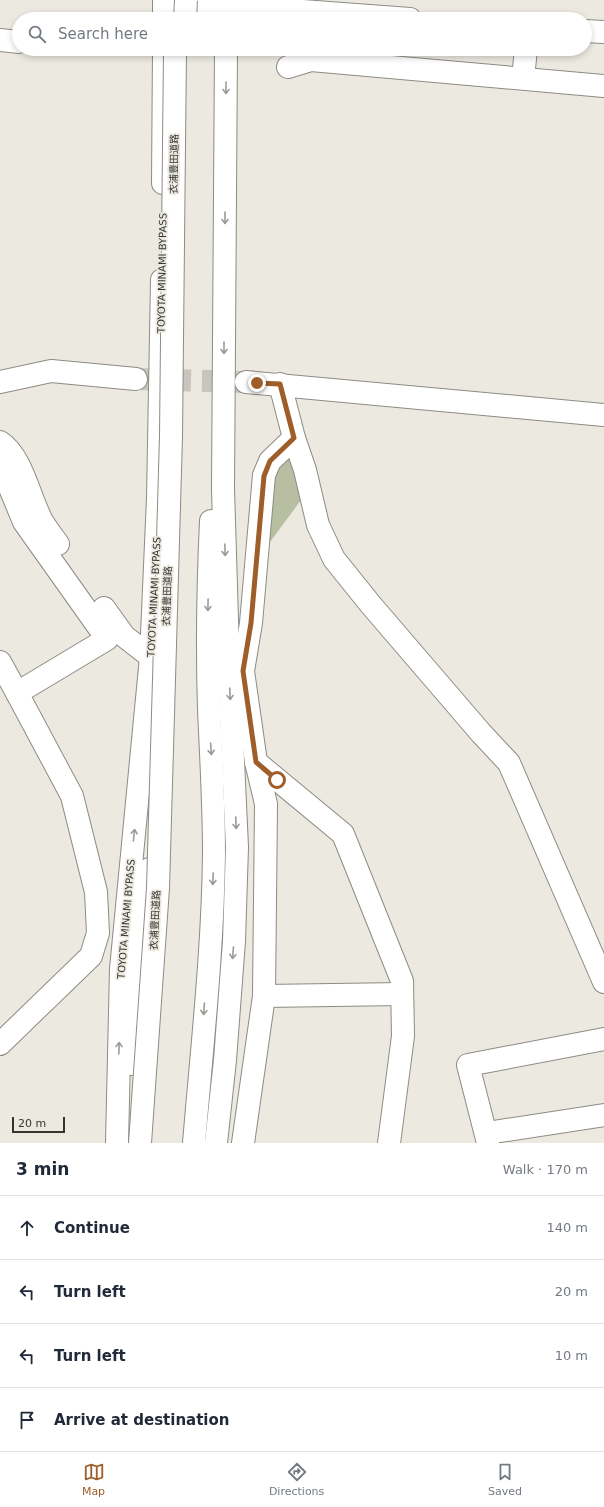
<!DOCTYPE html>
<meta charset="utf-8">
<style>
:root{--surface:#fff;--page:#f6f6f7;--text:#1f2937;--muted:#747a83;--line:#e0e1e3;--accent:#9f5e29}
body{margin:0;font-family:"DejaVu Sans","Noto Sans JP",sans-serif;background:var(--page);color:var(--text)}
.scale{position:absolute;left:12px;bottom:10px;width:53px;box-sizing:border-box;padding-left:4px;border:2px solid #363532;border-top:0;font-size:11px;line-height:14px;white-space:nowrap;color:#363532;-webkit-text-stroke:3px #ebe9e0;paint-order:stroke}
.stop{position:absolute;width:12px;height:12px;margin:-9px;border:3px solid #9f5e29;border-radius:50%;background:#fff}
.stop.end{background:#9f5e29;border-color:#fff;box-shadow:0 1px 4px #0008}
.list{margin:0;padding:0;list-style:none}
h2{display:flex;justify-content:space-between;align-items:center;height:52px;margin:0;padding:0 16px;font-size:17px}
h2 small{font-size:13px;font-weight:400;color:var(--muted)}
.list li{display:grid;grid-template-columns:26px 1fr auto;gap:12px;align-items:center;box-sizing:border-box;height:64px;padding:0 16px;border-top:1px solid var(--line)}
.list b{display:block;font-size:15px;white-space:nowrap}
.list em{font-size:13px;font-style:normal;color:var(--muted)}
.icon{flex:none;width:22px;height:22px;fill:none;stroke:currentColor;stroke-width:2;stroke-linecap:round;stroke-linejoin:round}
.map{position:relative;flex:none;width:604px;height:1143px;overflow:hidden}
.search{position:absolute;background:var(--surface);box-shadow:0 2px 6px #0003;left:12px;right:12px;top:12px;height:44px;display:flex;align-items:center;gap:10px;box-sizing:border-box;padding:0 14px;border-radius:22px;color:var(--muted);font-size:15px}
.sheet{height:308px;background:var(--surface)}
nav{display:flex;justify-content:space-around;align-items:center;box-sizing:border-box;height:56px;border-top:1px solid var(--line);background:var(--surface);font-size:11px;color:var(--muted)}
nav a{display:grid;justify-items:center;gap:2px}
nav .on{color:var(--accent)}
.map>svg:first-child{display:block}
.green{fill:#b7bea1}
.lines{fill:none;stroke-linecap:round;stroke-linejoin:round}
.minor-tunnel{stroke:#c7c5bd;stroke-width:22;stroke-dasharray:22 11;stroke-linecap:butt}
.minor-casing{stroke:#8d8b83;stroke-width:24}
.major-casing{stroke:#8d8b83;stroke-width:24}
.highway-casing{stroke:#8d8b83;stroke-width:24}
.minor{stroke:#fff;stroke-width:22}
.major{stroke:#fff;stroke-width:22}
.highway{stroke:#fff;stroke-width:22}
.highway-bridge-casing{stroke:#8d8b83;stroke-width:24;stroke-linecap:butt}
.highway-bridge{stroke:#fff;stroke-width:22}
.oneway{stroke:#9a9a98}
.route{stroke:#9f5e29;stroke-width:5}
.labels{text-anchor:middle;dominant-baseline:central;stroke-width:3.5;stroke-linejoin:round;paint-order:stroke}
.street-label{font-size:10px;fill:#363532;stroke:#ebe9e0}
</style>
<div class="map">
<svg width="604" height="1143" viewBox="0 0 604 1143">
<rect width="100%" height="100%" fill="#ebe9e0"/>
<path class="green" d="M287,453L294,456L304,496L267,546L268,480Z"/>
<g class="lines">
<path class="minor-tunnel" d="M136,379L243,382"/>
<g class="minor-casing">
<g id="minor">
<path d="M0,40L19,42"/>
<path d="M288,67L311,60L604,86"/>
<path d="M523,78L526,49"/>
<path d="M0,382L51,371L136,379"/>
<path d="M246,382L604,415"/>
<path d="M280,384L294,438L305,470L318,525L334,559L371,605L481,733L509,763L604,982"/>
<path d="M0,442C22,456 30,499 42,521C47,529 53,537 58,544"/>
<path d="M0,464L24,522L107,639L17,693L72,796L96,892L98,933L91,956L0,1044"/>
<path d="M104,608L124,636L151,657"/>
<path d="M0,662L17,693"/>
<path d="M256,762L343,834L402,981L403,1036L389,1143"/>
<path d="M264,996L402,994"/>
<path d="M487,1133L604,1115"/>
<path d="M243,1143L264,996L266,804L256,762L243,671L251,623L264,475L270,461L294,438"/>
<path d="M488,1143L468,1065L604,1039"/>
</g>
</g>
<g class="major-casing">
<g id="major">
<path d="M168,1L410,19"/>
<path d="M585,31L604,32"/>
</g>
</g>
<g class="highway-casing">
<g id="highway">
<path d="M164,19V0"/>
<path d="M226,19V0"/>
<path d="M163,183L164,49"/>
<path d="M132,1064L149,869"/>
<path d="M117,1143L121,969L151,657L158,498L162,280"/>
<path d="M194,1143C202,1047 213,949 214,853C214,804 211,757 209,709C207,646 208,584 211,521"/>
<path d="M216,1143L225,1060L234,941L237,847L228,652L223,489L226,49"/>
</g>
</g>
<use href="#minor" class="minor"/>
<use href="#major" class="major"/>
<use href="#highway" class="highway"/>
<g class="highway-bridge-casing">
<g id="highway-bridge">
<path d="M185,19L186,0"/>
<path d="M140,1143L158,888L171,436L175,49"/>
</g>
</g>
<use href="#highway-bridge" class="highway-bridge"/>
</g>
<defs><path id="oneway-shaft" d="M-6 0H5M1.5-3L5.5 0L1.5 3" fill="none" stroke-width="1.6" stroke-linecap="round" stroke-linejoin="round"/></defs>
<g class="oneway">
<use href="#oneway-shaft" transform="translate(226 88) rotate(90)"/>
<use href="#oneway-shaft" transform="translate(225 218) rotate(90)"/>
<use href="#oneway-shaft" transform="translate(224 348) rotate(90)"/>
<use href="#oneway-shaft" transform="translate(225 550) rotate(89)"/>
<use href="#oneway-shaft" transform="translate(208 605) rotate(91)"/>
<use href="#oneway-shaft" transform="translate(230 694) rotate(87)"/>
<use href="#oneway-shaft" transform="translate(211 749) rotate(86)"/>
<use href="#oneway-shaft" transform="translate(236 823) rotate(88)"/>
<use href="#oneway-shaft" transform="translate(134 835) rotate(-84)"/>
<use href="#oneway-shaft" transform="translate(213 879) rotate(92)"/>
<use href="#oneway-shaft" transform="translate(233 953) rotate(94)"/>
<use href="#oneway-shaft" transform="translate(204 1009) rotate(94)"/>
<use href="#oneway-shaft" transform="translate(119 1048) rotate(-88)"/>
</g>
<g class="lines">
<path class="route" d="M257,383L280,384L294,438L270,461L264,476L251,623L243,671L256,762L277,780"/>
</g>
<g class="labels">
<g class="street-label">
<text transform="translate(174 164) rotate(-89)">衣浦豊田道路</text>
<text transform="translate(162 273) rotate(-89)">TOYOTA MINAMI BYPASS</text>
<text transform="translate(167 596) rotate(-88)">衣浦豊田道路</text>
<text transform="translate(154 597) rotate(-87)">TOYOTA MINAMI BYPASS</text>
<text transform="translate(126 919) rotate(-85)">TOYOTA MINAMI BYPASS</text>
<text transform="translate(155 920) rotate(-87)">衣浦豊田道路</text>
</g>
</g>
</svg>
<div class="scale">20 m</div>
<div class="stop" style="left:277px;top:780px"></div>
<div class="stop end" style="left:257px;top:383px"></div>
<div class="search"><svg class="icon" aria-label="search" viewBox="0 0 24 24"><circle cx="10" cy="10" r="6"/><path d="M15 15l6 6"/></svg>Search here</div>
</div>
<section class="sheet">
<h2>3 min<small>Walk · 170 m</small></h2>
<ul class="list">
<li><svg class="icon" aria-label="ahead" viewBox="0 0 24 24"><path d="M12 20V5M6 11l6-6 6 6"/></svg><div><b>Continue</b></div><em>140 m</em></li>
<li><svg class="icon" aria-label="left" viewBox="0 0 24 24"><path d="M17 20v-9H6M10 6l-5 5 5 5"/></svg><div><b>Turn left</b></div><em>20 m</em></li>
<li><svg class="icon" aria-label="left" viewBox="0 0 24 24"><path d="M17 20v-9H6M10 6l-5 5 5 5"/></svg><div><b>Turn left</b></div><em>10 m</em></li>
<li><svg class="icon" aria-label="arrive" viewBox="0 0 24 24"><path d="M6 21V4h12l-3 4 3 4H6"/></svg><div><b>Arrive at destination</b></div></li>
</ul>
</section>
<nav>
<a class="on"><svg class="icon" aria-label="map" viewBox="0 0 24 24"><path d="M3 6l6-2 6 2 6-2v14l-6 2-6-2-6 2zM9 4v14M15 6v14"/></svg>Map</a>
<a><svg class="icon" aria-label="directions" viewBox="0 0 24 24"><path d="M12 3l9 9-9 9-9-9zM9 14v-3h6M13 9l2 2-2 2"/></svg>Directions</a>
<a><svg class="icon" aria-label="saved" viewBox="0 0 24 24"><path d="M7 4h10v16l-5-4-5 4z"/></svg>Saved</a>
</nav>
